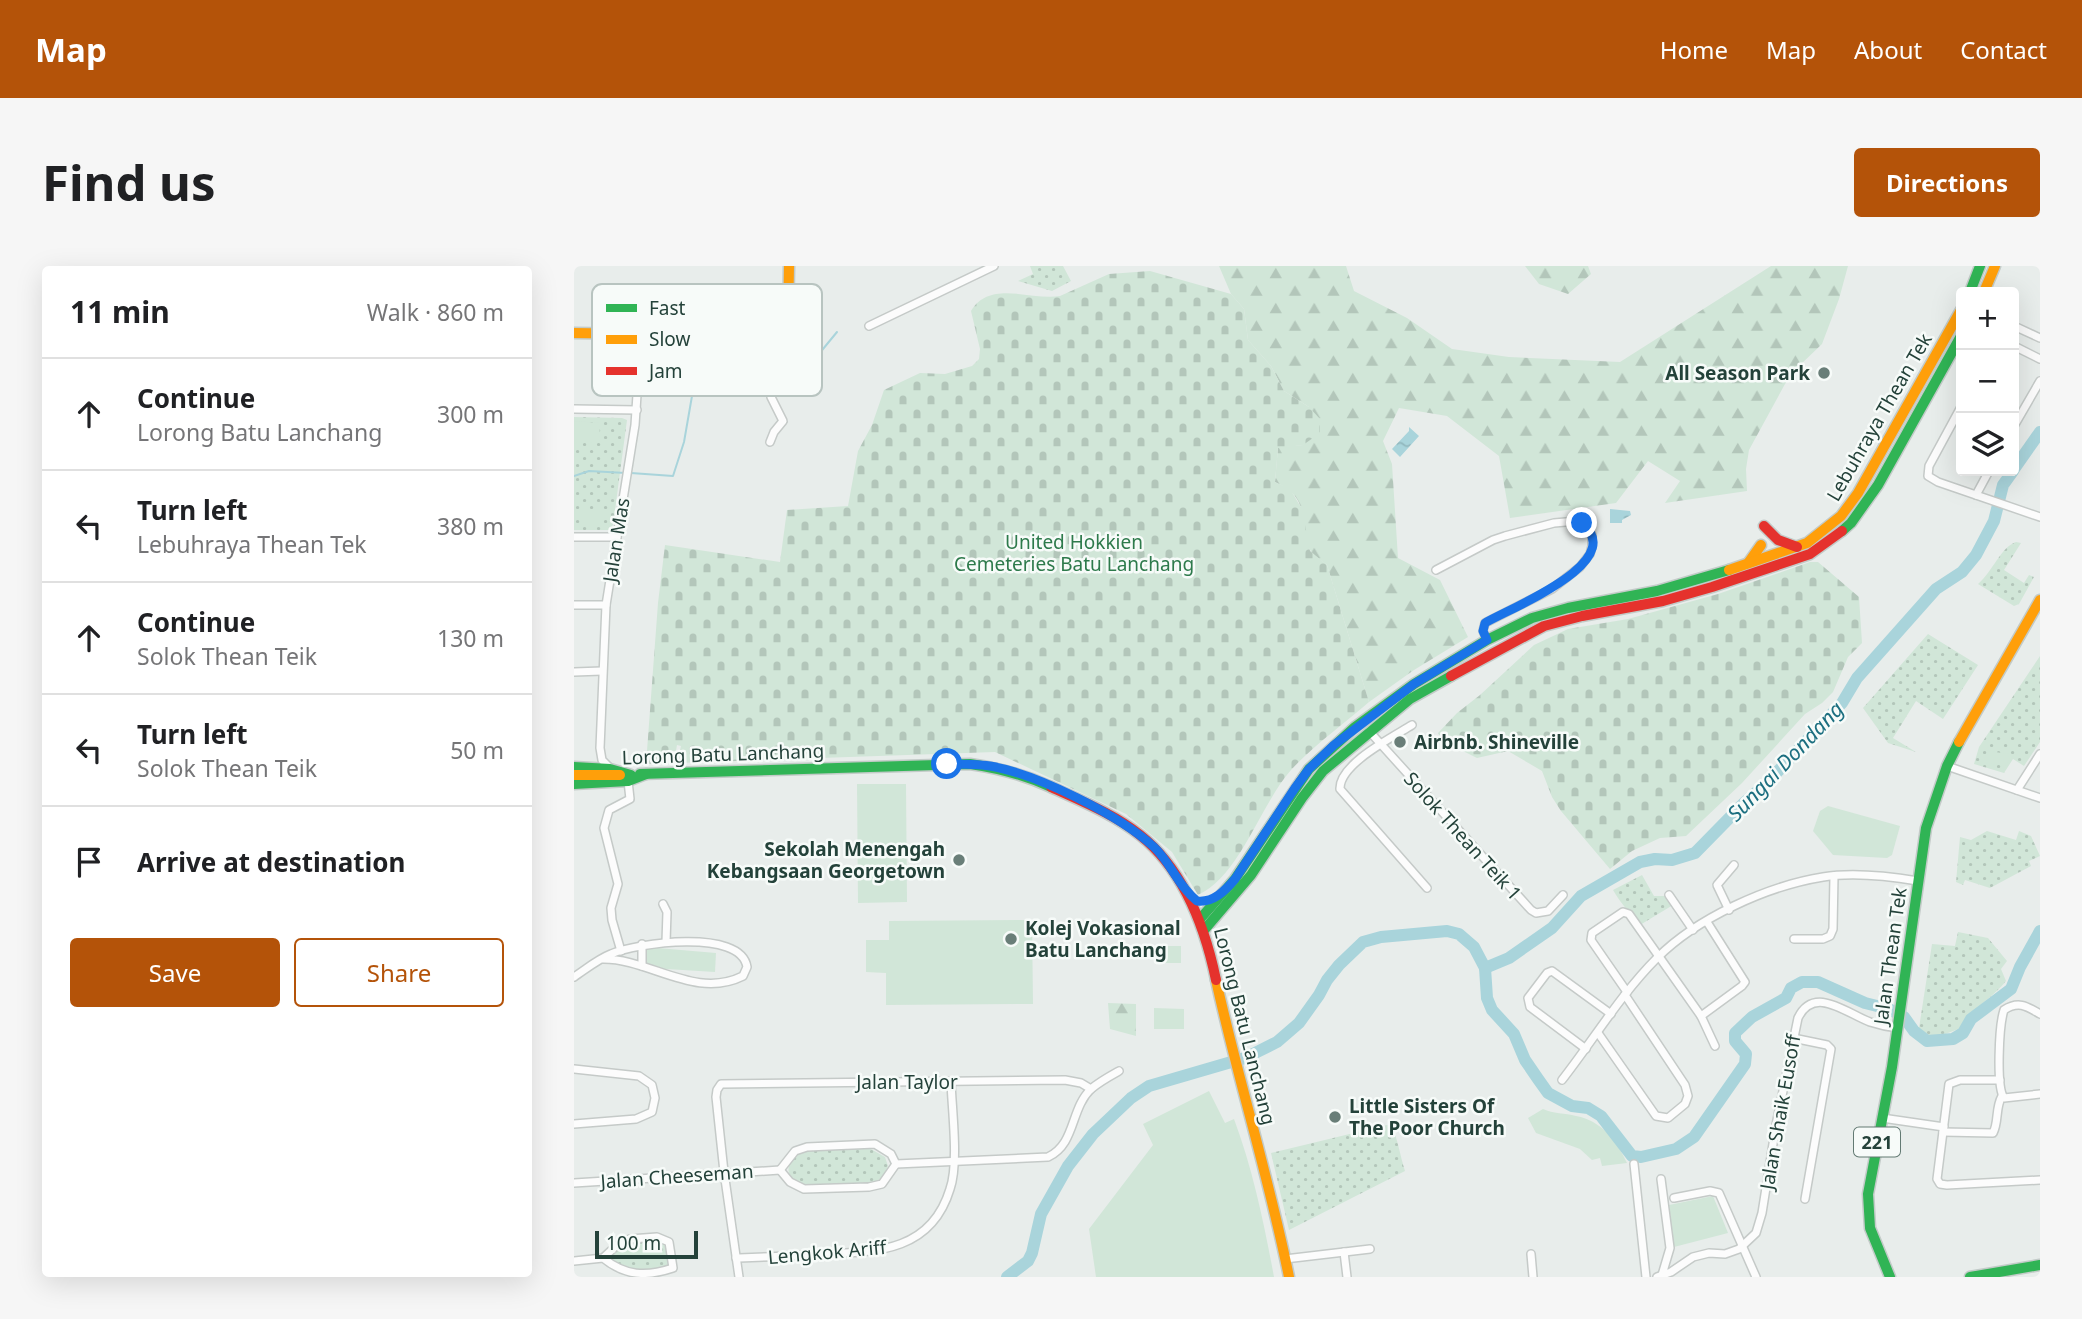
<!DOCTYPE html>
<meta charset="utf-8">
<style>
:root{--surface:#fff;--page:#f6f6f6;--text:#202124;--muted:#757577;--line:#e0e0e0;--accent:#b45309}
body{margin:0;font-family:"Noto Sans",sans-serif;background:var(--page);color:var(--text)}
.controls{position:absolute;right:21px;top:21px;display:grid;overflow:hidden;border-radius:7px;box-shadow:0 7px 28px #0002}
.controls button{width:63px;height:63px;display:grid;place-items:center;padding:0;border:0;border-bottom:2px solid var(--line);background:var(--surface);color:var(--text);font:35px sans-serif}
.scale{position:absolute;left:21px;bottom:18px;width:103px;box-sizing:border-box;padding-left:7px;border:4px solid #24423a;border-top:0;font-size:19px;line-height:24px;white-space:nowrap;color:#24423a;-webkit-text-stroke:5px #f7fbf9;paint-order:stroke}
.stop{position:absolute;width:21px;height:21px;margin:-16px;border:5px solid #1a73e8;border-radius:50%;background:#fff}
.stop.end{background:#1a73e8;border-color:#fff;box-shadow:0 2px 7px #0008}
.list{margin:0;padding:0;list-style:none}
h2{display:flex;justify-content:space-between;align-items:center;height:91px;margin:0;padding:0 28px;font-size:30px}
h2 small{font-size:23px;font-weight:400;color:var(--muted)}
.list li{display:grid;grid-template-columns:46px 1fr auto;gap:21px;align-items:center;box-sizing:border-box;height:112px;padding:0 28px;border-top:2px solid var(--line)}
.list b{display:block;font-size:26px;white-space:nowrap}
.list p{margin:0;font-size:23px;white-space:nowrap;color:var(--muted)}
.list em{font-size:23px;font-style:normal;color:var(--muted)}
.actions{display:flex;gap:14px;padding:21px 28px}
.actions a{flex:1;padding:16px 0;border:2px solid var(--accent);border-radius:7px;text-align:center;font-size:24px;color:var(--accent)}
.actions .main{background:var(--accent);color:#fff}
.icon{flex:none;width:38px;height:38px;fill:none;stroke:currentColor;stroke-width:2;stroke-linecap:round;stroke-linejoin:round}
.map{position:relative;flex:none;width:1466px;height:1011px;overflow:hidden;border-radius:7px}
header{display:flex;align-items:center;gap:42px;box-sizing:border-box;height:98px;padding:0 35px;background:var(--accent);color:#fff}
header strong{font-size:33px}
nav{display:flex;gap:38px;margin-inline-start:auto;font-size:24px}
.intro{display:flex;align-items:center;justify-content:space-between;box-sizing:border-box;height:168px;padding:0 42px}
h1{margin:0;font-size:49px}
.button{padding:18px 32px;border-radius:7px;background:var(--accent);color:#fff;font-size:24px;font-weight:700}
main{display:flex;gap:42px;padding:0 42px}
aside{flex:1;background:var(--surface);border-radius:7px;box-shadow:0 7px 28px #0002}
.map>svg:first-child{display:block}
.green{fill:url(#green-dots)}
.forest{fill:url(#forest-firs)}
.cemetery{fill:url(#cemetery-stones)}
.pitch{fill:#d1e6d8}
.water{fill:url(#water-ripples)}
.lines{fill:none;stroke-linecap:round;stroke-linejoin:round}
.stream{stroke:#a9d4db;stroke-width:2}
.river{stroke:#a9d4db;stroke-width:12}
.street-casing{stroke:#c5cac8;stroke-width:10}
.fast-casing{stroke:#c3cbc8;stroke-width:13}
.slow-casing{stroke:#c3cbc8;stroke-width:13}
.jam-casing{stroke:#c3cbc8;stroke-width:13}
.street{stroke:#fcfcfc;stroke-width:7}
.fast{stroke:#30b455;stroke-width:10}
.slow{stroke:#ff9f0a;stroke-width:10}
.jam{stroke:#e5322d;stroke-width:10}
.route{stroke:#1a73e8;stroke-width:9}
.poi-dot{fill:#697e78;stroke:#f7fbf9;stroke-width:2.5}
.labels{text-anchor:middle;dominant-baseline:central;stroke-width:5;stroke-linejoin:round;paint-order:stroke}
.shield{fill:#f7fbf9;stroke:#637a73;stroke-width:2}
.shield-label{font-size:18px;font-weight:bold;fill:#24423a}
.poi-label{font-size:19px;font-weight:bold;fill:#24423a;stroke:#f7fbf9;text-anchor:start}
.street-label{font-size:19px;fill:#24423a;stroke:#f7fbf9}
.park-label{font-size:19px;fill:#2d7a4b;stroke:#f7fbf9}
.water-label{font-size:21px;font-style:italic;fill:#1c6f80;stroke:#f7fbf9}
.key{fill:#f7fbf9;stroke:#b8c4c0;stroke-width:2}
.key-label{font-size:19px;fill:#24423a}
</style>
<header>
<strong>Map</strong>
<nav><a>Home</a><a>Map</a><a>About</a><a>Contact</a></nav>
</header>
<div class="intro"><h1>Find us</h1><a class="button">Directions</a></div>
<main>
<aside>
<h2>11 min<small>Walk · 860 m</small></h2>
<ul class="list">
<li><svg class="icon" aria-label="ahead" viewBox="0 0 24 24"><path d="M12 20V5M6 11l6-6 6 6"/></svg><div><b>Continue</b><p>Lorong Batu Lanchang</p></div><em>300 m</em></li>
<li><svg class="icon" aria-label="left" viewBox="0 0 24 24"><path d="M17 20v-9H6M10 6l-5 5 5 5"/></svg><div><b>Turn left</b><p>Lebuhraya Thean Tek</p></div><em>380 m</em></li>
<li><svg class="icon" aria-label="ahead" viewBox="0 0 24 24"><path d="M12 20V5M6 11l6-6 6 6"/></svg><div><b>Continue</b><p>Solok Thean Teik</p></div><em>130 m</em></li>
<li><svg class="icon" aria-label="left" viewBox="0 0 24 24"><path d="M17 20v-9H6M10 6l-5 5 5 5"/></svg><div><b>Turn left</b><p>Solok Thean Teik</p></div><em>50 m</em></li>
<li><svg class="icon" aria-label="arrive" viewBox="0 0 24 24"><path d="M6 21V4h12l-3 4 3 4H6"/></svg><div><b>Arrive at destination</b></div></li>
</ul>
<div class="actions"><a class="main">Save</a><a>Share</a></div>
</aside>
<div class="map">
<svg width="1466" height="1011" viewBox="0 0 1466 1011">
<defs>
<pattern id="green-dots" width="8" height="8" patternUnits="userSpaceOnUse" patternTransform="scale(1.75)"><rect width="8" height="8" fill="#d1e6d8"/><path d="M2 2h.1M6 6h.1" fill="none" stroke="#b3c6ba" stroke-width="1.8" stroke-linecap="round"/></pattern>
<pattern id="forest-firs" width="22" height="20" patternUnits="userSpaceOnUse" patternTransform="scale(1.75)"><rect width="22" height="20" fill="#d1e6d8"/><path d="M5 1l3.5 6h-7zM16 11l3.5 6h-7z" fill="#b3c6ba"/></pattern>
<pattern id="cemetery-stones" width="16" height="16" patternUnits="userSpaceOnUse" patternTransform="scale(1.75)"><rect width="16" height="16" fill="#d1e6d8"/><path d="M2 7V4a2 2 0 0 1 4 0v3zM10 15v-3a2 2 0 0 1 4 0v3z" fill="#b3c6ba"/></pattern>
<pattern id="water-ripples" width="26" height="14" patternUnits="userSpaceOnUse" patternTransform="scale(1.75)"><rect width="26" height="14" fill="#a9d4db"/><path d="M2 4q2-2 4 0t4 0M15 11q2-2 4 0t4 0" fill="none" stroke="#91b7bd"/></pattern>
</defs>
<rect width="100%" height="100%" fill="#e8edeb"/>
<g class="green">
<path d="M456,0H489L497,15L478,25L444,15L459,8Z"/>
<path d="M0,151L48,152L53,154L39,259L35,264H0Z"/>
<path d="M1442,276L1447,277L1430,304L1450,317L1455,309L1460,311L1445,338L1440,340L1404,318C1419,305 1427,281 1442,276Z"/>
<path d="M1354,368L1404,399L1369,453L1342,435L1319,472L1342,486L1314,477L1289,442Z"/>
<path d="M1466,390V476L1450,500L1439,493L1430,507L1400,498L1405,481Z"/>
<path d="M1413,565L1442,574L1445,565L1457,570L1466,590L1455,595L1457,600L1416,622L1391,614L1389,619L1382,616L1386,571L1397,574Z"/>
<path d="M1068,609L1080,630H1092L1099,639L1066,659C1056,647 1047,638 1039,624Z"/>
<path d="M1384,666L1414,672L1433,695L1427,703L1432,715C1418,733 1396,743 1387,762L1366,770H1355L1345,762L1358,678L1381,680Z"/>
<path d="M817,858C824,873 826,890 831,905L715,964L697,887Z"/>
<path d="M295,882L311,891L314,900C311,907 308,914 300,916C294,918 234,920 229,919C207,912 212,891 231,884Z"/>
<path d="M84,974L91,980L94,998L91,1002C72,1008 48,1007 35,990L50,978Z"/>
</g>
<g class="forest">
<path d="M645,0H772L780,25L833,52L878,83L935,91L1046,96L1197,0H1274L1265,33L1248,78L1223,102L1211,118L1175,184L1172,203L1173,225L1091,237L1106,215L1074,195L1042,237L936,252L925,190L873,150L825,142L809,175L818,198L824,292L866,314L894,371L840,404L795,436L753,299C748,295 740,290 736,284C720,257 742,235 701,216L704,181L729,179L735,141L710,125L697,100L674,74L670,43L657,28Z"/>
<path d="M951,0H1014L1017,8L994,28L965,18Z"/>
<path d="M534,737L562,738V770L536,763Z"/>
</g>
<g class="cemetery">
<path d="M576,5L657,28L670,43L674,74L697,100L710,125L735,141L746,153V167L729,179L704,182L701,216L716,223L728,243L736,285L753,299L795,436C770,458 740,479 717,504C686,539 666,610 624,629L598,586L552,548L421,486L103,497L107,480L103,479L102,485H92L91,497L72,498L84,337L91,279L206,296L213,244L274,240L284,185L298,159L310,124L346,107L371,108L398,100L405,93L406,83L397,45C416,13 457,35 486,30L535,8Z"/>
<path d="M1236,296H1244L1285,331L1288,377L1274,391L1259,426L1248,437L1231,448L1168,517L1112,570L1086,572L1058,585L1036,603L987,545L978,531L968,505L934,485L903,492L869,475L864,467L883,447L906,429L960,379L994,363L1054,353L1144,328Z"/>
</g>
<g class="pitch">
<path d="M0,155L26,157L25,177L0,176Z"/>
<rect x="8" y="245" width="21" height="14"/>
<path d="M1414,485L1435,488L1433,500L1412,497Z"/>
<path d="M283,518H332L333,636L284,637Z"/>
<path d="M1254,540L1326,560L1318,589L1313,592L1259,589L1239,565L1246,545Z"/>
<path d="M458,654L459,738L312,739V707L292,706V674H315V655Z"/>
<rect x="586" y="680" width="21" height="17"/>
<path d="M72,681L142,687L141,706L76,702L71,698Z"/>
<path d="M580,742L610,743V763H580Z"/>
<path d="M635,825L651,857L660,853C679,904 690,957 700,1011H522L515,963L579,879L569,858Z"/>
<path d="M969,843C979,848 991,847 1002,850C1028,855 1043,875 1053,897L1028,900L1026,892L1018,894L1006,883L962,867L954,852Z"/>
<path d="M1139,930L1154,967L1100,981L1095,939Z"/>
</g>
<g class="water">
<path d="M835,161L845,170L826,191L818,183L835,165Z"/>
<path d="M1036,243L1056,245L1057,249L1048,254V257H1036Z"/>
</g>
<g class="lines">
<g class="stream">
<path d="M235,100L263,66"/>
<path d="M57,207L99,210L110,176L122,107L125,105L219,112L229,107"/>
<path d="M0,210L15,205L52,207"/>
</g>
<g class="river">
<path d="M1440,203L1466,166"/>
<path d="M911,702L935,692L978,662L1007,630L1066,596L1081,593L1098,594L1121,587L1171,536L1192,518L1268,437L1283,412L1362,323L1388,306L1402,289L1420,255L1429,219L1439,205"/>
<path d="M433,1011L454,995L458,987L467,948L494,900L519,868L557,832L575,820L671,792L703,776L725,757L745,729L753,714L765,699L789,676L807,671L873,665L885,668L900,681L911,702L913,732L918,744L940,768L951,794L964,813L974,827L998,840L1014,842L1027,850L1058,890L1067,891L1102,883L1120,871L1171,798L1172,788L1161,775V767L1178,751L1212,732L1217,722L1228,716H1244L1291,737L1315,743L1330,751L1340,765L1353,775L1379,773L1389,767L1397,753L1437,723L1446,701L1466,665"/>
</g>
<g class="street-casing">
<g id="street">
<path d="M295,60L420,0"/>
<path d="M1440,60L1466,72"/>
<path d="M1440,80L1466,93"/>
<path d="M1387,141L1355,200L1354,210L1364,216L1466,251"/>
<path d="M0,143L63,144"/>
<path d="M1440,160L1466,115"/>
<path d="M196,176L200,166L209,155L197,131L196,116L225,117L231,114L232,90L241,78L214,58"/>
<path d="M1402,229L1415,205"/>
<path d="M0,271H43"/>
<path d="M862,304L919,274L931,270L980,257L1003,255L1011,259L1018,269V280L1016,288L1006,301L978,323L911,357L909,365L913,374"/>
<path d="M0,339H32"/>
<path d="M0,406L28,405"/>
<path d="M838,459C819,471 765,498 766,523L853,622"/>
<path d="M795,465L957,644L962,647L974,645L989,629"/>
<path d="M1373,500L1466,532"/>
<path d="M36,502L28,494L26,482L32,339L61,159L67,68"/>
<path d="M1443,524L1466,488"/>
<path d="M1095,629L1119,664"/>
<path d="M89,638L93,646L92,676"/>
<path d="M1155,644L1143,619L1160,599"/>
<path d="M1220,673H1249L1256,670L1259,663L1260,610"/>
<path d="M47,685L38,654L37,642L44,618L30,562L35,544L56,533L54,515"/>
<path d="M68,700V678"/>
<path d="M0,711C12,703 24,693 37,688C62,677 167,662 173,701L169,710C121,734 75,692 28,693"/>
<path d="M1053,726L1017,674L1018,667L1049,646L1055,648L1127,750L1141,780"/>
<path d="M1466,748C1454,741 1445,734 1430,744C1425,759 1422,821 1430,832L1466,828"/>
<path d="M1127,750L1168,720L1171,716L1133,656"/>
<path d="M1024,767L1082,850L1094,852L1111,838L1114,830L1111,819L1051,729"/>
<path d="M1219,772L1253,779L1257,783L1231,933"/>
<path d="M1012,783L956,741L954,732L973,707L978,705L1037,748"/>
<path d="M0,803L65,810L78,819L81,832L78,846L62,853L0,858"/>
<path d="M988,814C1020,773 1047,728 1083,692C1123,652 1193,620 1249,611C1279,606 1314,610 1344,615"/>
<path d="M1426,814H1386L1375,818L1363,913L1366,918L1373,919L1466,914"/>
<path d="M1308,852L1370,861"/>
<path d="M1369,866L1419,867C1425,856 1421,842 1428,830"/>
<path d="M322,898L474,891C502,878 496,843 517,823C525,816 536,810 545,805"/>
<path d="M1060,898L1072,1011"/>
<path d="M206,904L221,885L233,881L301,878L317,888L322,898"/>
<path d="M206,904L216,916L230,923L295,921L308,918L322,898"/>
<path d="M1087,913L1096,982L1088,1009"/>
<path d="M0,917L206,904"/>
<path d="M1100,932L1136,925L1145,927L1182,1011"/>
<path d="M770,986L773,1011"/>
<path d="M957,988L959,1011"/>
<path d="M162,992C190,991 219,990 248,988C302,986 357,986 376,923C385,897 378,845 377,816"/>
<path d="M711,993L796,983"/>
<path d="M0,995L29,992L42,980L56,973L83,971L95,976L99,1002C72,1011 51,1010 29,992"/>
<path d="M165,1011L150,906L142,831L143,824L147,818L491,814L507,817L517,823"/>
<path d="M1083,1011L1097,1006L1119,991L1135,987L1151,988L1165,983L1182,967L1188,947L1202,859L1224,752C1240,719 1272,747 1296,756C1305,759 1314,761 1324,762"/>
</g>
</g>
<g class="fast-casing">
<g id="fast">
<path d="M1396,26L1406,0"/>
<path d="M1268,265L1277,257L1304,219L1387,70"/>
<path d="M0,501L36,503L57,509"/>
<path d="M66,508L396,498C424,502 451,509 477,521"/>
<path d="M0,518L54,515L72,508"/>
<path d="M626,653L661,613L735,503L781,461L840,418L913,374L958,352L994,342L1083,325L1155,304"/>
<path d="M631,663L677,609L728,532L749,505L836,433L877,410"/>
<path d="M1316,1011L1296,962L1294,928L1318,801L1352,562L1373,500L1385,476"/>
<path d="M1396,1011L1466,999"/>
</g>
</g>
<g class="slow-casing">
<g id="slow">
<path d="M1410,26L1421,0"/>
<path d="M0,67L200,70L210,64L214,58L215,0"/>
<path d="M1175,296L1187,279"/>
<path d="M1155,304L1233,277L1267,250L1284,227L1387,44"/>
<path d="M1385,476L1466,334"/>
<path d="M0,509H46"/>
<path d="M642,714C664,814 695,911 715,1011"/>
</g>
</g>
<g class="jam-casing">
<g id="jam">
<path d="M1190,260L1204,274L1223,281"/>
<path d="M877,410L970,360L1008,350L1089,335L1138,321L1236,288L1268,265"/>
<path d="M477,521C507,535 540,548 566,569C610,604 631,661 642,714"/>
</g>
</g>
<use href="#street" class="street"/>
<use href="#fast" class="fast"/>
<use href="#slow" class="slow"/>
<use href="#jam" class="jam"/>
</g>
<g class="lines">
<path class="route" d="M373,498C388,498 402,498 416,500C463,508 545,549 580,581C597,597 604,620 623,635C639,637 651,625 661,613L721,522L735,503L760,479L840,418L913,374L909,365L911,357C934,343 1056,296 1008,257"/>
</g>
<g class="poi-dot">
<circle cx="1250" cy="107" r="7"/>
<circle cx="826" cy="476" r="7"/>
<circle cx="385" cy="594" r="7"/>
<circle cx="437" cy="673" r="7"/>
<circle cx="761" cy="851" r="7"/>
</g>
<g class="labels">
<rect class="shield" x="1280" y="861.5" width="46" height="29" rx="5"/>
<g class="shield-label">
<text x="1303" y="876">221</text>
</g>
<g class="poi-label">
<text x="1236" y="107" text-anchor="end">All Season Park</text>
<text x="840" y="476">Airbnb. Shineville</text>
<text x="371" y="583" text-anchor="end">Sekolah Menengah<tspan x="371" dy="22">Kebangsaan Georgetown</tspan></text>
<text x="451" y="662">Kolej Vokasional<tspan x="451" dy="22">Batu Lanchang</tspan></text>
<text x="775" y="840">Little Sisters Of<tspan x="775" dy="22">The Poor Church</tspan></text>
</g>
<g class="street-label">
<text transform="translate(1305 151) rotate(-60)">Lebuhraya Thean Tek</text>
<text transform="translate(42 274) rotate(-81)">Jalan Mas</text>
<text transform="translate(149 488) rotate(-2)">Lorong Batu Lanchang</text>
<text transform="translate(889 570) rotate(48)">Solok Thean Teik 1</text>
<text transform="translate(1316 690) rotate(-82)">Jalan Thean Tek</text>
<text transform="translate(671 760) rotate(76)">Lorong Batu Lanchang</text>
<text x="333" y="816">Jalan Taylor</text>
<text transform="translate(1206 846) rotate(-80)">Jalan Shaik Eusoff</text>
<text transform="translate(103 910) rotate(-4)">Jalan Cheeseman</text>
<text transform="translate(253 986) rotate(-5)">Lengkok Ariff</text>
</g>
<g class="park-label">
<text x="500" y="276">United Hokkien<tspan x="500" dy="22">Cemeteries Batu Lanchang</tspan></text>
</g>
<g class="water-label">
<text transform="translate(1211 495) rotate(-46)">Sungai Dondang</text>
</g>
</g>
<rect x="18" y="18" width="230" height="112" rx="10" class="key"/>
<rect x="32" y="38" width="31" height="8" fill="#30b455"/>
<rect x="32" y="69" width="31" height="9" fill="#ff9f0a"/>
<rect x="32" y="101" width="31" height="8" fill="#e5322d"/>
<g class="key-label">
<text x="75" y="49">Fast</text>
<text x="75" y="80">Slow</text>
<text x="75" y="112">Jam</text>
</g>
</svg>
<div class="controls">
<button>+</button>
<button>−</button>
<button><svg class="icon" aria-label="layers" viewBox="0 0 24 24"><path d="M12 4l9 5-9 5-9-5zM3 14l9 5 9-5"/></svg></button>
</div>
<div class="scale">100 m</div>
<div class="stop" style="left:373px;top:498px"></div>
<div class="stop end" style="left:1008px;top:257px"></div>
</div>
</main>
